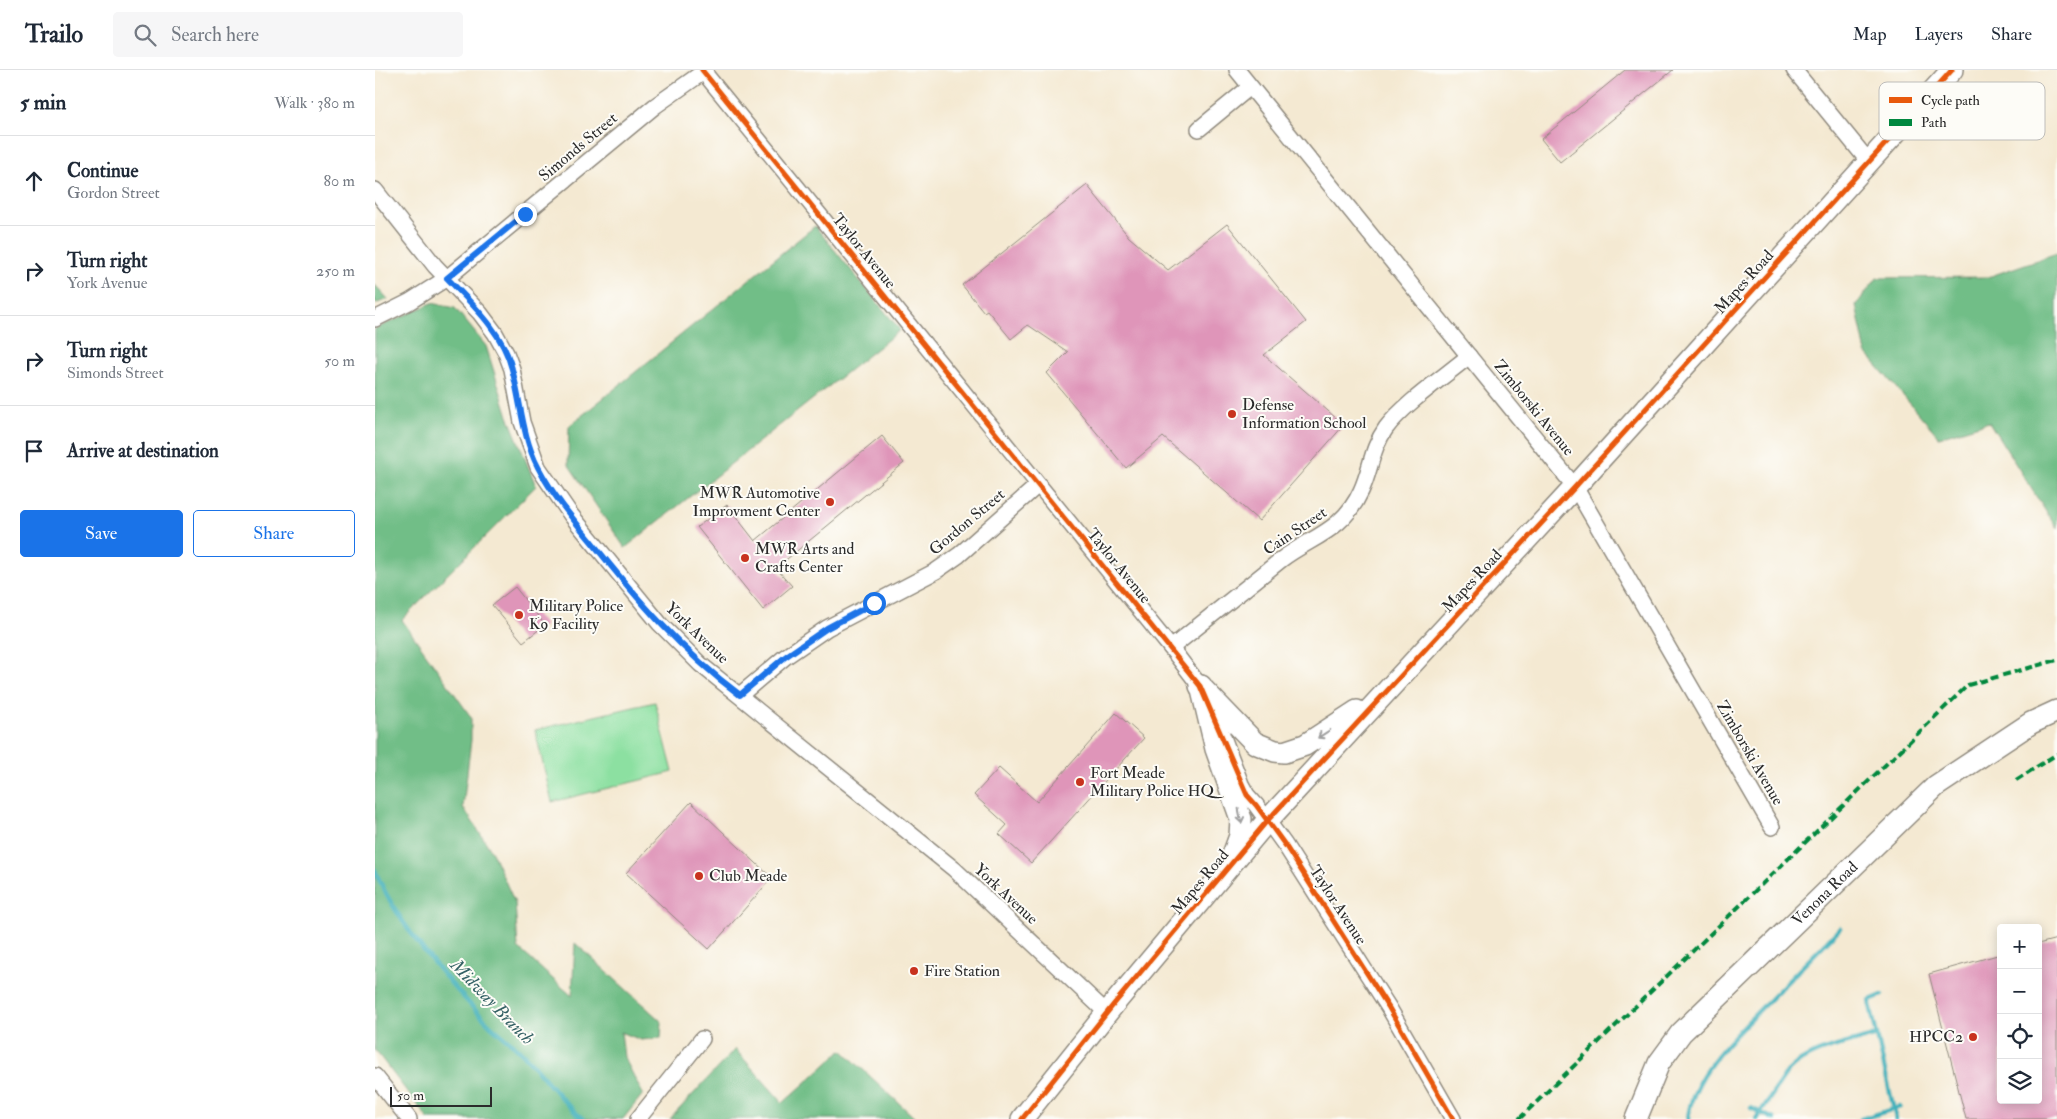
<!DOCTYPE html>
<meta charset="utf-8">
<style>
:root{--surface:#fff;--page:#f6f6f7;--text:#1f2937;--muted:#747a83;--line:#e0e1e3;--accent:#1a73e8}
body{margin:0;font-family:"IM FELL Double Pica",serif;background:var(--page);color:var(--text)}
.controls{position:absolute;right:15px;bottom:15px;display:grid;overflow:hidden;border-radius:5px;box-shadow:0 2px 12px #0003}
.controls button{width:45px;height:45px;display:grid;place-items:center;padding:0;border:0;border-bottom:1px solid var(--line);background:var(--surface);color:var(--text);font:25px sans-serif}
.scale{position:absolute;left:15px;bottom:12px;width:102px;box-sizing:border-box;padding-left:5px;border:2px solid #2b2b2b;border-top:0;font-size:14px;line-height:18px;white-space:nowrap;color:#2b2b2b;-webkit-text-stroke:4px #fdfcf7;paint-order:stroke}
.stop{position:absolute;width:15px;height:15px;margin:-11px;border:4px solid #1a73e8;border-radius:50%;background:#fff}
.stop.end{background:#1a73e8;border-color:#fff;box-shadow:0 1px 5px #0008}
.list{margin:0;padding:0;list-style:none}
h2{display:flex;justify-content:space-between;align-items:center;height:65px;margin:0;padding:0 20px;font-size:21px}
h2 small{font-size:16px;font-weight:400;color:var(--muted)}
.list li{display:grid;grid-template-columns:32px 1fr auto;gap:15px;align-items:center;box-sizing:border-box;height:90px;padding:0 20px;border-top:1px solid var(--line)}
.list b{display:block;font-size:19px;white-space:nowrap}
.list p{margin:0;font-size:16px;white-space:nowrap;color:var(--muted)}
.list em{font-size:16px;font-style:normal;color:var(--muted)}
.actions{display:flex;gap:10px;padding:15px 20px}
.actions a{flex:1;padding:11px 0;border:1px solid var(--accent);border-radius:5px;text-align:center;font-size:18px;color:var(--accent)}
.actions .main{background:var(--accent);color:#fff}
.icon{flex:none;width:28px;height:28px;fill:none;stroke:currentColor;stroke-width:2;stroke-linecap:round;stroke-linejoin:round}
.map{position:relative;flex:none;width:1682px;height:1049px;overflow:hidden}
header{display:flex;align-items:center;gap:30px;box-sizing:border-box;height:70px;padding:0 25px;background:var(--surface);border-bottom:1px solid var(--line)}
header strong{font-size:24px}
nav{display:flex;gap:28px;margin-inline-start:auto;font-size:18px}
.search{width:350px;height:45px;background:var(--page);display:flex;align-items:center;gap:12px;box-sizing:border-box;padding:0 18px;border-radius:5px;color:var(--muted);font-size:19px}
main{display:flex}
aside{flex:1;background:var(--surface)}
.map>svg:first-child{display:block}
.green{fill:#8ce0a1;stroke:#5c8666}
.forest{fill:#71be87;stroke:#4e7459}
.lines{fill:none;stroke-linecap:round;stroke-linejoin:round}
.stream{stroke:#42b1bb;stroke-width:4.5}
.building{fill:#df95b9}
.street-casing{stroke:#908a7e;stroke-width:18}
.secondary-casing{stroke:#908a7e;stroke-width:24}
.street{stroke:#fff;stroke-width:15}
.secondary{stroke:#fff;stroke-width:21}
.quiet{stroke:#00873e;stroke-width:4;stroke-dasharray:8 4;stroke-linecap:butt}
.cycleway-casing{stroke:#fdfcf7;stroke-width:8}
.cycleway{stroke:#e8590c;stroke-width:5}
.oneway{stroke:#a0a0a0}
.route{stroke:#1a73e8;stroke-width:6}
.poi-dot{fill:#c8321e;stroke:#fdfcf7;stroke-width:2}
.labels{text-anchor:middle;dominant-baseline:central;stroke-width:4;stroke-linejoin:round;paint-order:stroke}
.street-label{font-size:16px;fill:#2b2b2b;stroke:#fdfcf7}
.poi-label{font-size:16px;fill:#2b2b2b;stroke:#fdfcf7;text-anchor:start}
.water-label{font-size:18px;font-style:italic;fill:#346165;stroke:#fdfcf7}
.key{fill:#fdfcf7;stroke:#bebdba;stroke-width:1}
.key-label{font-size:14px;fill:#2b2b2b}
</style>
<header>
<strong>Trailo</strong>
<div class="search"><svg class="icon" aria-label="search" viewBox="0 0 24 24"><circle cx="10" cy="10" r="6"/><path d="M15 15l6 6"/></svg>Search here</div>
<nav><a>Map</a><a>Layers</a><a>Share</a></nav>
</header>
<main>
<aside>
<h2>5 min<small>Walk · 380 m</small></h2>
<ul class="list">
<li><svg class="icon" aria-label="ahead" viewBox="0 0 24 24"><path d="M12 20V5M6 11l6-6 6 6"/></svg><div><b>Continue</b><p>Gordon Street</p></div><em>80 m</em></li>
<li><svg class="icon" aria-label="right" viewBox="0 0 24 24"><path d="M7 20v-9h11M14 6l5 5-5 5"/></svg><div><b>Turn right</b><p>York Avenue</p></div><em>250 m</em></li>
<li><svg class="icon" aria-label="right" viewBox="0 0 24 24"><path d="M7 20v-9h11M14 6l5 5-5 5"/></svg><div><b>Turn right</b><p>Simonds Street</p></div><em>50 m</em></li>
<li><svg class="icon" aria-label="arrive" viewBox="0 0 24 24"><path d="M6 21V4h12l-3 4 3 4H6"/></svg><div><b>Arrive at destination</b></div></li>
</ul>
<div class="actions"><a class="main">Save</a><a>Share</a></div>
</aside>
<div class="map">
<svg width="1682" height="1049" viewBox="0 0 1682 1049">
<rect width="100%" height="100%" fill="#fdfcf7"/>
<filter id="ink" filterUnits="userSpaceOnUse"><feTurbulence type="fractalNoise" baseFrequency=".02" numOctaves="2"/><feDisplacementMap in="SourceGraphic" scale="10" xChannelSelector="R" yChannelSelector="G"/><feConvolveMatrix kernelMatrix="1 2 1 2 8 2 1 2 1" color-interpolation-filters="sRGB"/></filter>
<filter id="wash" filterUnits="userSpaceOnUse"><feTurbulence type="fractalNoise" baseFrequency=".0096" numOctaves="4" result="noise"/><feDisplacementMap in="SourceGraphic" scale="20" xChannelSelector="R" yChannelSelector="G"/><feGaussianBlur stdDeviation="1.12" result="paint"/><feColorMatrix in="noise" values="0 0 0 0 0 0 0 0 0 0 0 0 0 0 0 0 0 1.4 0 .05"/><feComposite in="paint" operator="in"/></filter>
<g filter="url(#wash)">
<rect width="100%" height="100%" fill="#f4e9d2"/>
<path class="green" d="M280,632L298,702L177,732L160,660Z"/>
<g class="forest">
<path d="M440,156L525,260L250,478L193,394L194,356Z"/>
<path d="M1682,183V459L1614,352L1564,367L1491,283L1481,235L1502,208L1613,207Z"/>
<path d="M0,215L13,229L0,234Z"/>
<path d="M57,233L80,238L111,276L133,346L161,416L27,550L96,647V670L88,737L117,782L140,833L143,878L197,926L200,873L287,952L286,968L266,970L246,962L249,987L268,1024L248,1049H53L0,980V259Z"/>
<path d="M360,979L408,1033L467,980L541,1049H295Z"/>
</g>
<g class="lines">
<g class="stream">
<path d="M0,800C21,853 75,915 115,955C127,966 141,975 152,988C171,1009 186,1031 208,1049"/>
<path d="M1507,925L1495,930V935L1521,1049"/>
<path d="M1376,1038L1399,1049"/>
<path d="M1313,1049C1317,1001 1367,959 1398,926C1420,904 1443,881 1465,858"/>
<path d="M1381,1049L1413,1001C1434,979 1473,974 1502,965"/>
<path d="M1486,1049L1525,1037"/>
</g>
</g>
<g id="blocks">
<g class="building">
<path d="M1250,0H1298L1185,92L1166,69Z"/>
<path d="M712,115L754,167L793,200L852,154L931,252L889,285L969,355L884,451L788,367L751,398L672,303L693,282L653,255L636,269L612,240L609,242L587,215Z"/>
<path d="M507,366L529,393L401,498L417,516L388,540L322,457L352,435L380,471Z"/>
<path d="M140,517L170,555L148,572L117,535Z"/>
<path d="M741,643L769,668L656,793L624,764L632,755L599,725L624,698L662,732Z"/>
<path d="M316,732L397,808L334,879L251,803Z"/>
<path d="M1682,869V1049H1591L1554,904L1626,884V1030H1663V874Z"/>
</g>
</g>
</g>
<g filter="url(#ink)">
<use href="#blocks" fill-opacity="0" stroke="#908a7e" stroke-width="1"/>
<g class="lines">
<g class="street-casing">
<g id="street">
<path d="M327,0L796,578L825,616L830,624"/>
<path d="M862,0L1200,417L1397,757"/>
<path d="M1419,0L1494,92"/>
<path d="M824,59L875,17"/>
<path d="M0,120L60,196L105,243L120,263L131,283L137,299L147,352L163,397L196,445L285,554L325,594L579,799L732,943"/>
<path d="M0,249L34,232L72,208L280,36L331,0"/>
<path d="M796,578L907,489C938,466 968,461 986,421C996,400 996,379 1011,358C1029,334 1070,306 1094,286"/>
<path d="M365,625L410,587L452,558L561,501L584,485L663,415"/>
<path d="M843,654L866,714L872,725L881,735L910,775L1014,938L1078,1049"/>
<path d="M0,1006L34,1049"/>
<path d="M263,1049L327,969"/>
</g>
</g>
<g class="secondary-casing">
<g id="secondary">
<path d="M825,616L880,673L900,681L909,682L930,675L982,641"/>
<path d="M826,616L841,679L866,749L865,766L858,785"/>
<path d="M647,1049L739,934L892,751L1200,417L1577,0"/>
<path id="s1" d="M1261,1049L1284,993L1306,963L1561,716L1656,653L1682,641"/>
</g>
</g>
<use href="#street" class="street"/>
<use href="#secondary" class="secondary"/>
<g class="quiet">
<path d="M1641,710L1682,684"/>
<path d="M1144,1049L1593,615L1682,590"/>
</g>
<g class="cycleway-casing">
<g id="cycleway">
<path d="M327,0L825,616L872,725L881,735L910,775L1014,938L1078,1049"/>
<path d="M647,1049L739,934L892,751L1200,417L1577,0"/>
</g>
</g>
<use href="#cycleway" class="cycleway"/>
</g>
<defs><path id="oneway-shaft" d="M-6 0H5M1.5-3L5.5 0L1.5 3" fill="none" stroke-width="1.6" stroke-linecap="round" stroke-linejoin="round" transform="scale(1.25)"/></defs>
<g class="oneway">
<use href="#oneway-shaft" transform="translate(949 664) rotate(147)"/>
<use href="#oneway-shaft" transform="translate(865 746) rotate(79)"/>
</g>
</g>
<g class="lines" filter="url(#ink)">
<path class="route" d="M150,144L72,208C97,234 128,262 137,299C146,332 147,366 163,397C177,424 197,448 216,471C261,528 306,581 365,625L410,587L452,558L499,533"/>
</g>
<g class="poi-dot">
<circle cx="857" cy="344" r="5"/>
<circle cx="455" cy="432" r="5"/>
<circle cx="370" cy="488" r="5"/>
<circle cx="144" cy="545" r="5"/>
<circle cx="705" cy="712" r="5"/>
<circle cx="324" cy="806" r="5"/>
<circle cx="539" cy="901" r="5"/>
<circle cx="1598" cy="967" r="5"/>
</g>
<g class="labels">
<g class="street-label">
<text transform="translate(203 77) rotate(-40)">Simonds Street</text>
<text transform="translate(489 181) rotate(51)">Taylor Avenue</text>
<text transform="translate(1369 212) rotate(-48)">Mapes Road</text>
<text transform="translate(1159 338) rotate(51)">Zimborski Avenue</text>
<text transform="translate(592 452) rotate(-40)">Gordon Street</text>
<text transform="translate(920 461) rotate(-34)">Cain Street</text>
<text transform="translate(744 496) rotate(51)">Taylor Avenue</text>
<text transform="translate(1097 511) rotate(-47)">Mapes Road</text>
<text transform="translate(322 563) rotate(44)">York Avenue</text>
<text transform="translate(1375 683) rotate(60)">Zimborski Avenue</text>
<text transform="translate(825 812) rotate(-50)">Mapes Road</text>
<text transform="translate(631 824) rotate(43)">York Avenue</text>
<text stroke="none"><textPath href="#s1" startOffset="298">Venona Road</textPath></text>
<text transform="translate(963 835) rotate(57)">Taylor Avenue</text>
</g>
<g class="poi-label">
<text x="867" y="335">Defense<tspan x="867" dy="18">Information School</tspan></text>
<text x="445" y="423" text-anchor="end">MWR Automotive<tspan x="445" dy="18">Improvment Center</tspan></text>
<text x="380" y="479">MWR Arts and<tspan x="380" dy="18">Crafts Center</tspan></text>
<text x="154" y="536">Military Police<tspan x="154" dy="18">K9 Facility</tspan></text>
<text x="715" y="703">Fort Meade<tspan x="715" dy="18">Military Police HQ</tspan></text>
<text x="334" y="806">Club Meade</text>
<text x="549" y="901">Fire Station</text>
<text x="1588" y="967" text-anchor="end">HPCC2</text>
</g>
<g class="water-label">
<text transform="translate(117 932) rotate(46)">Midway Branch</text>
</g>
</g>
<rect x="1504" y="12" width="166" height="58" rx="8" class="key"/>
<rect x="1514" y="27" width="23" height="6" fill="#e8590c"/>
<rect x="1514" y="49" width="23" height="7" fill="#00873e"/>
<g class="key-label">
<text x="1546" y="35">Cycle path</text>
<text x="1546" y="57">Path</text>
</g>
</svg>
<div class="controls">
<button>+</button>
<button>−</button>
<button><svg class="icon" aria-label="locate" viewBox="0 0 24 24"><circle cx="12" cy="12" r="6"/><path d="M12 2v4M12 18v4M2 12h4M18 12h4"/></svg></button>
<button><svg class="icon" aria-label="layers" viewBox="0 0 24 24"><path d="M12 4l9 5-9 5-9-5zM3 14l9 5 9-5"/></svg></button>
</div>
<div class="scale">50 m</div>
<div class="stop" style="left:499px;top:533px"></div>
<div class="stop end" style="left:150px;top:144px"></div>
</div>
</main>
